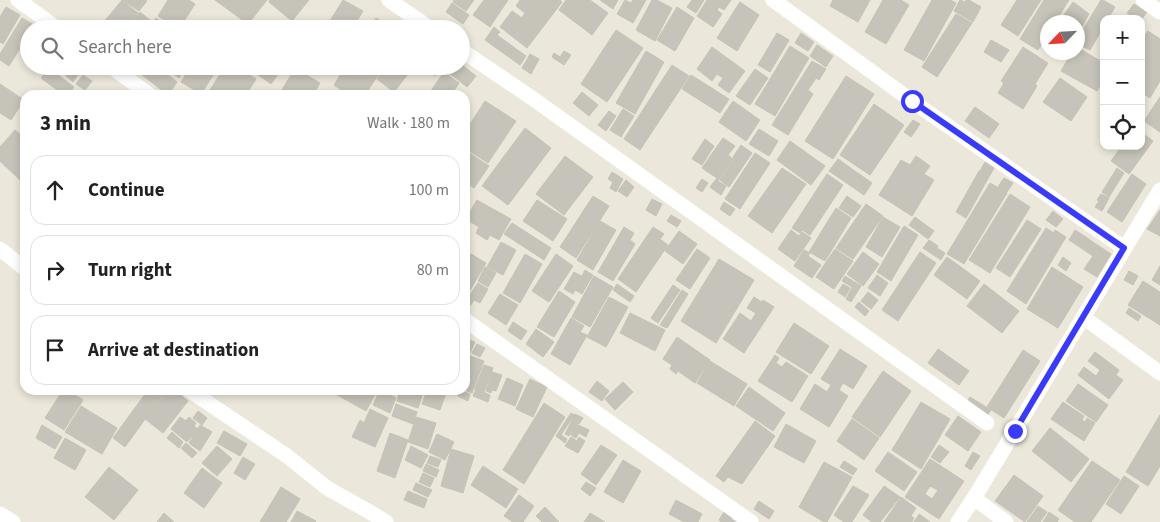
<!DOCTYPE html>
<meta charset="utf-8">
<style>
:root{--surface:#fff;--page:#f2f2f2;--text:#222;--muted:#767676;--line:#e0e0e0}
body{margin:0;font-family:"Source Sans 3",sans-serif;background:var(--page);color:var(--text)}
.controls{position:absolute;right:15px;top:15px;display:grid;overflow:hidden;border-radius:10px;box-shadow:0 2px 8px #0003}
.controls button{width:45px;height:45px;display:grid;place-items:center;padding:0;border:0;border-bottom:1px solid var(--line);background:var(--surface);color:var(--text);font:25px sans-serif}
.compass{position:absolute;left:1040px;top:15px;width:45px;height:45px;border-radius:50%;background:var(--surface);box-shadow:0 2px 8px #0003;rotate:245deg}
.stop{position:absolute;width:15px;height:15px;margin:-11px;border:4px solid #393bf9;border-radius:50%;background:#fff}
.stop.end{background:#393bf9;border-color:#fff;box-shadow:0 1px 5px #0008}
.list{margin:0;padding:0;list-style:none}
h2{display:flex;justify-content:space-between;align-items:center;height:65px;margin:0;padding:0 20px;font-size:21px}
h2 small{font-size:16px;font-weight:400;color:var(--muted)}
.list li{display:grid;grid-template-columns:32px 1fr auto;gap:15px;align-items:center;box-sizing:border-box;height:70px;margin:0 10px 10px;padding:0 10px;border:1px solid var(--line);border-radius:15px}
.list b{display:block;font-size:19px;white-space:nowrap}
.list em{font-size:16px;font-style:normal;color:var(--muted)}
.icon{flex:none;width:28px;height:28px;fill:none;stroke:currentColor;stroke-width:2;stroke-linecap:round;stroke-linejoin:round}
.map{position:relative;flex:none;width:1160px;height:522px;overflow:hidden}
.search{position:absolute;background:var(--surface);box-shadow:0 2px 8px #0003;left:20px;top:20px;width:450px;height:55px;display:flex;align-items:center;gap:12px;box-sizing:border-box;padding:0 18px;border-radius:28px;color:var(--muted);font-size:19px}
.panel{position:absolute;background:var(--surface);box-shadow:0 2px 8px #0003;left:20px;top:90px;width:450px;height:305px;border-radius:15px}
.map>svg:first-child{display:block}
.building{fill:#c6c3ba;stroke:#c6c3b4;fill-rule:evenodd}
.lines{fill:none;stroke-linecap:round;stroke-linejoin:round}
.street{stroke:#fff;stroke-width:15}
.route{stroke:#393bf9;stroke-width:6}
</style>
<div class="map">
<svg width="1160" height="522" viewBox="0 0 1160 522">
<rect width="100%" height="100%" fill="#ebe7da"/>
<g class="building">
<path d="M122,0L138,13L126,29H112L104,22Z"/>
<path d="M123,0H145L147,1L139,11Z"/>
<path d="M168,0H189L195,4L179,29H177L158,16Z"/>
<path d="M215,0H267L248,24Z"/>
<path d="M270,0H309L292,21L269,2Z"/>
<path d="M343,0L363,11L352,29H337L328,24Z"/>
<path d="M454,0H474L466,11L453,2Z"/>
<path d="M484,0H508L490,27L473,15Z"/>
<path d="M520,0H560L562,2L527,48L500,27L512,11L522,18L525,13L516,6Z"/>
<path d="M566,0H590L608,13L592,35L559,10Z"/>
<path d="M600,0H618L613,9Z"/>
<path d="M625,0L631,3L633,0H646L633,23L617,14Z"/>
<path d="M652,0H657L672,8L655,41L636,30Z"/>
<path d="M692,0H704L696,13L687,7Z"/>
<path d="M707,0H731L724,10L719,7L717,10L722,14L713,27L697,16Z"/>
<path d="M833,0H870L858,22L830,6Z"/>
<path d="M883,0H901L909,5L886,44L865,32Z"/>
<path d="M932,0H950L956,3L924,61L904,50Z"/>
<path d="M960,0L965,2L966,0H969L981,7L973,22L954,11Z"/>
<path d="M1017,0H1041L1018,36L1001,25Z"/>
<path d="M1044,0H1069L1055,22H1048V35L1038,50L1020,39Z"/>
<path d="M1101,0H1103L1115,7L1108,19H1104V26L1090,50L1078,44V38Z"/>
<path d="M740,2L759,15L737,51L717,38Z"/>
<path d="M1073,2L1089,14L1078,34V22H1059Z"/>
<path d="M452,3L469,15L463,24L446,12Z"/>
<path d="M1134,4L1147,12L1141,20V19H1136L1127,13Z"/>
<path d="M6,7L20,15L3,44L0,42V17Z"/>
<path d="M677,7L694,18L675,51L657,40Z"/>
<path d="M140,12L151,21L145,29H127Z"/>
<path d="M956,14L972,23L937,77L922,67Z"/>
<path d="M22,18L34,25L32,29H29V34L9,66L0,60V54Z"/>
<path d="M156,18L171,29H149Z"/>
<path d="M376,18L393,29H369Z"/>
<path d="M222,20L236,29H216Z"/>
<path d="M298,20L309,29H291Z"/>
<path d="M494,27L500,32L497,35L526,56L520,65L485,40Z"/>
<path d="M616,30L643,48L607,102L581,84Z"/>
<path d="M1148,31L1160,39V81L1150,98L1141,92V41Z"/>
<path d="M777,33L789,40L770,72L758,65Z"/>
<path d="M801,33L814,42L808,51L795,43Z"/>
<path d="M991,40L1009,50L1001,62L984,52Z"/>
<path d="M817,45L833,56L826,67L810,56Z"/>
<path d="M790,46L809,58L775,116L755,104Z"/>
<path d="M712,47L745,71L729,93L718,85L723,78L717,74L712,81L697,69Z"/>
<path d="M1023,47L1048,63L1035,84L1037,86L1023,109L998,93L1004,83L1001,81Z"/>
<path d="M1078,48L1104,63V78L1097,91L1061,71L1072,52H1078Z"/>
<path d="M564,51L571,55L564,65L552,57L554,53L560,57Z"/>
<path d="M646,51L664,62L635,114L616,103Z"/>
<path d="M530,54L539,59L531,74L522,68Z"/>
<path d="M812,61L826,69L819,80L816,78L808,90L813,94L788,135L772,125Z"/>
<path d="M461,64L476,76L467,87L448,72L453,66H461Z"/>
<path d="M672,65L689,76L640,150L624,139Z"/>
<path d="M147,66H157L177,82L168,95L141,74Z"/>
<path d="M163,66H187L179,78Z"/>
<path d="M191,66H219L201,94L181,82Z"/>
<path d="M225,66H235L256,79L246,95H207Z"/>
<path d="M246,66H284L271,84Z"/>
<path d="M346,66H384L365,95H349L334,85Z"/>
<path d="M387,66H414L394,92L377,79Z"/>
<path d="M423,66H443L435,76Z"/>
<path d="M72,67L80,72L73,82L66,76Z"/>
<path d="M49,68L74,87L68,95H64L41,78Z"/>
<path d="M295,68L320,83L313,95H279Z"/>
<path d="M755,69L768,78L750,105L736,96Z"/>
<path d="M444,72L459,83L451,95H428Z"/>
<path d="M83,75L92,81L85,90L76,84Z"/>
<path d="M691,75L729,99L720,113L682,89Z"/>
<path d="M846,76L874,94L833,159L805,141Z"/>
<path d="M1060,78L1087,97L1071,121L1043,102Z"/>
<path d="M0,84L24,100L11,120L0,113Z"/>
<path d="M582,92L598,105L589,116L573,103Z"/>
<path d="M1160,97V132L1144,121Z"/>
<path d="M485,101L516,121L488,163L465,148V132Z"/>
<path d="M733,101L760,120L746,141L719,122Z"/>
<path d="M874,104L904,125L870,175L840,155Z"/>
<path d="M975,107L999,124L989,138L965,121Z"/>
<path d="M623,109L634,116L621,137L610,130Z"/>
<path d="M609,111L616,116L606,131L598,125Z"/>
<path d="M913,120L920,124L911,137L904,132Z"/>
<path d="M525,128L551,148L508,205L482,186Z"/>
<path d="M759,129L778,141L769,156L749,144Z"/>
<path d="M15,130L25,139V174L20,180L0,161V147Z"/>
<path d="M1141,132L1153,141L1129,174L1111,161L1122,146H1141Z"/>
<path d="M723,138L735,146L728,155L733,159L718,181L726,186L721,195L710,187L717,178L702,168Z"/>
<path d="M705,139L714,146L702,165L692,159Z"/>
<path d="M790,141L825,166L811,185L777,160Z"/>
<path d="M741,145L752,153L729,187L720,180L734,159L733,157Z"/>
<path d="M465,150L489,166L474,188L465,182Z"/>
<path d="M755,153L770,163L740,209L725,199Z"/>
<path d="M565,156L593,177L564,215L536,194Z"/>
<path d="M916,156L930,166L924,174L934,180L912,216L879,195L901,160L910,165Z"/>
<path d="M838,159L872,183L864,195L829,171Z"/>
<path d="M985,162L994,168L966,218L956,212L979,171H980Z"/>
<path d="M782,168L806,184L772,233L748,216Z"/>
<path d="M1117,168L1124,173L1109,197L1102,192Z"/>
<path d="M612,172L623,179L616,192L610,188L613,182L608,179Z"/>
<path d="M827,174L843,185L810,235L802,230L800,233L792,228Z"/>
<path d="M1132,174L1146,184L1122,222L1107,212Z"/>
<path d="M1004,178L1013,183L1007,192L998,187Z"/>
<path d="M702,179L708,183L702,192L696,188Z"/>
<path d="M626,180L634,187L627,197L618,191Z"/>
<path d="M990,183L1007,193L964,264L947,254Z"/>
<path d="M1010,194L1030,207L990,273L969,260Z"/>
<path d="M1101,194L1109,198L1102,211L1095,207L1099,201L1097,200Z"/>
<path d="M593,196L609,206L576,258L560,247Z"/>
<path d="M847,196L861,206L853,217L839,208Z"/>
<path d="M652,199L662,204L656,216L646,210Z"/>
<path d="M477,200L511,219L499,240L490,235L487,240L476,233L479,227L466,219Z"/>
<path d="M537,200L567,219L553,241L523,221Z"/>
<path d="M724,202L735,209L730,216L720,209Z"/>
<path d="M866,204L883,216L853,259L836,248Z"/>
<path d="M836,208L851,218L825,261L809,252Z"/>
<path d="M1160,210V236L1147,229Z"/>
<path d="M1053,211L1063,219L1056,227L1046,220Z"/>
<path d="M671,215L681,221L677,227L667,221Z"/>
<path d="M883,217L900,227L882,257L866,247Z"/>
<path d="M915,217L934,231L928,239L909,225Z"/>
<path d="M1027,220L1041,229L1010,277L996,268Z"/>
<path d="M600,221L616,230L593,270L577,260Z"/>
<path d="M512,223L551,248L544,260L504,234Z"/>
<path d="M904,226L918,235L891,281L877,272Z"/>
<path d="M624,227L634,233L630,240L635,244L613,281L598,272Z"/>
<path d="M653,227L664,234L660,239L668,245L636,292L618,279Z"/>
<path d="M1046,228L1054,233L1055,230L1066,237L1026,304L1007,291Z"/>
<path d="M791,230L799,236L802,232L811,238L795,261L778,249Z"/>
<path d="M1075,230L1111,254L1097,277L1084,269L1093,256L1069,240Z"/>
<path d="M679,231L697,244L683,264L665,251Z"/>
<path d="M929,240L938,246L937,248L945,253L941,260L923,248Z"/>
<path d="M501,242L516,250L503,275L487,267Z"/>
<path d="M697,249L710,258L690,289L676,280Z"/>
<path d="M835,249L853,261L834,289L816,277Z"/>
<path d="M804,250L810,253L808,256L821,265L812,278L794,266Z"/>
<path d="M863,252L879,264L863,286L847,274Z"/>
<path d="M920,252L936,263L898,321L882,310Z"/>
<path d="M471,254L486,263L466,297L465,296V264Z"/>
<path d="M525,254L542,264L520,303L503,293Z"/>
<path d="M556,254L573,266L549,302L532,291Z"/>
<path d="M947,257L980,281L967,299L934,275Z"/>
<path d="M1063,257L1071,263L1066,271L1058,265Z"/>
<path d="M719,259L754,280L716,343L681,321Z"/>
<path d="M1160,266V285L1152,280Z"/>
<path d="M485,267L496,273L488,287L478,281Z"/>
<path d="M1052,267L1083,287L1058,328L1027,309Z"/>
<path d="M585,270L593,275L582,294L575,290L573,294L564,289L574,272L582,276Z"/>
<path d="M1129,271L1138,276L1133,285L1124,280Z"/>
<path d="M877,275L888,283L880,296L868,288Z"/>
<path d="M594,276L613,287L590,327L572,317Z"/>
<path d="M845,276L861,286L851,302L846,299L852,287L842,281Z"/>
<path d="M1143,281L1160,292V325L1128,305Z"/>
<path d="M478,283L488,289L480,303L474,300L471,305L466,301Z"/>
<path d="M617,284L634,296L630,302L613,290Z"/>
<path d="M843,284L850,288L845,297L838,292Z"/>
<path d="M984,284L1019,311L1002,333L967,306Z"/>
<path d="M673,285L680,290L658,323L651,318Z"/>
<path d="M682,290L688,294L667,328L660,325Z"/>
<path d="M559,291L575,302L554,337L537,327Z"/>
<path d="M868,292L878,300L871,309L861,301Z"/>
<path d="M500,294L518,305L506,325L488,313Z"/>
<path d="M609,297L628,307L606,347L587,337Z"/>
<path d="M754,297L762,302L763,300L774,307L744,353L723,339L740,313L751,321L756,313L747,308Z"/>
<path d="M859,302L869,311L865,316L855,307Z"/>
<path d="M1129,308L1141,316L1138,321L1126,313Z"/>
<path d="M630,313L665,330L655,351L620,333Z"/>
<path d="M571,318L584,326L580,332L587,335L570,365L551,354Z"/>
<path d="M513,322L527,331L521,340L508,331Z"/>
<path d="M794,323L829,346L811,374L776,352Z"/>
<path d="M536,329L554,342L543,357L526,344Z"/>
<path d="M677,337L710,360L695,383L678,371L676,374L670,369L672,365L663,359Z"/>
<path d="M467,339L475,342L470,353L465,350V343Z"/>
<path d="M477,344L485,348L480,357L472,353Z"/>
<path d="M840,349L867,366L853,389L843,383L839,390L848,396L829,427L800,409L815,384L827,392L831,385L821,379Z"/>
<path d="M938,349L969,371L959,385L928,363Z"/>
<path d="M1023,350L1040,361L1004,418L987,407Z"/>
<path d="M1095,352L1119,370L1116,375L1123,380L1109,399L1078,375L1084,367L1096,376L1100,370L1088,361Z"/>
<path d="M465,354L484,361L472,393L465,390Z"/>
<path d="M775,355L779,358L776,363L782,367L786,362L808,376L792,402L758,381Z"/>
<path d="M710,361L747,384L734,406L697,383Z"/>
<path d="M484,365L493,368L484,392L475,389Z"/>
<path d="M883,371L911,391L880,437L852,417Z"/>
<path d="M492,372L502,375L496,391L492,390L491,393L486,391Z"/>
<path d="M507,378L523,385L515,406L498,399Z"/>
<path d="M530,379L547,387L533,417L516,409Z"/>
<path d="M597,381L609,391L602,401L589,392Z"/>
<path d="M623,382L633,392L615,410L605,399Z"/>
<path d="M1078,384L1108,405L1096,422L1066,401Z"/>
<path d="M749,387L785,413L773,431L736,406Z"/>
<path d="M476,389L490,395L488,402L473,396Z"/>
<path d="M63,390H67L83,400L64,430L45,418Z"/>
<path d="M148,390H166L125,447L113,438Z"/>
<path d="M168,390H174L188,401L163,433L145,419Z"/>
<path d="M333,390H376L377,391L366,411L332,392Z"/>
<path d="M380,390L396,398L390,413L373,405Z"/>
<path d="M400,390H424L418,408L397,401Z"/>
<path d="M427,390H447L440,410L422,404Z"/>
<path d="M460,390L470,394L468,401L458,396Z"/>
<path d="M970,397L991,410L986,417L966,403Z"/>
<path d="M921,402L950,419L921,469L892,450Z"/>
<path d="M1063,402L1084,416L1082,420L1085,422L1087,418L1095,423L1084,441L1051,419Z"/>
<path d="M544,403L565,417L524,484L503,470Z"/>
<path d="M396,404L417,412L413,424L392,416Z"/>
<path d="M81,406L117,428L102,454L65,432Z"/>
<path d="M370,409L388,418L375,447L352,437L360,420L364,423Z"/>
<path d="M198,411L207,418L202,425L193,418Z"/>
<path d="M571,413L574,415L561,435L567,439L565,443L556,436Z"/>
<path d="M575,414L583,418L579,424L576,423L569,436L565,434Z"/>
<path d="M1160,415V466L1148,486L1126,472Z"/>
<path d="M958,416L981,432L968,451L945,435Z"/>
<path d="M180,417L186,421L189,417L196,423L194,426L198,429L187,442L171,429Z"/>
<path d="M416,417L436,423L428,449L408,442Z"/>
<path d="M852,419L879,438L864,460L837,441Z"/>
<path d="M755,421L775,436L742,484L728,477L724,482L716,476Z"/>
<path d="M576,424L589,430L586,437L579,433L576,438L571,435Z"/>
<path d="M786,424L816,441L804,463L774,447Z"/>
<path d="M42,425L62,437L55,449L36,438Z"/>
<path d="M200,425L212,432L200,451L189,443Z"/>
<path d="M1050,428L1089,459L1071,482L1032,451Z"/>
<path d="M224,431L247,444L240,456L217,443Z"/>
<path d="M172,432L183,442L179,448L167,438Z"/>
<path d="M390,433L408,440L395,478L377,471Z"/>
<path d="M437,434L454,442L445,460L429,452Z"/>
<path d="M571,437L577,441L579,437L585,441L578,453L565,446Z"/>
<path d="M65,438L86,450L75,470L54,458Z"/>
<path d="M186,443L197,453L192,458L181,448Z"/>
<path d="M601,445L617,455L596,485L581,474Z"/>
<path d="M939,445L949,452L940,463L931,457Z"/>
<path d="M217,446L232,459L217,476L202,463Z"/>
<path d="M411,446L428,455L421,468L405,460Z"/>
<path d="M451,449L474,456L463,493L441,486Z"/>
<path d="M888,452L917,472L904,491L875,471Z"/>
<path d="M973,452L980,456L971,470L965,466Z"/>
<path d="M430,456L441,460L438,467L427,463Z"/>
<path d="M243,457L255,464L245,480L234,473Z"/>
<path d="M930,459L964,481L939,519L905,497ZM930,486L938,490L932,499L925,494Z"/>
<path d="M623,460L641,471L623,503L604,492Z"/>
<path d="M844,461L857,469L853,475L840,467Z"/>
<path d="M1092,461L1120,480L1091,522H1075L1058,510Z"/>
<path d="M824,462L852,477L827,522H824L799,507Z"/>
<path d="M426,464L439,470L436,477L423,471Z"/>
<path d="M483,466L518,489L506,508L471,485Z"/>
<path d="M109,467L138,490L114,520L85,497Z"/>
<path d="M202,468L222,483L204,508L184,493Z"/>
<path d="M423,473L434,478L430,487L419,482Z"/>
<path d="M1014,475L1043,496L1025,522L995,501Z"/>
<path d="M1124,476L1139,486L1121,514L1106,504Z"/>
<path d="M586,482L596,488L590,496L581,489Z"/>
<path d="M416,483L432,490L428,497L413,490Z"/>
<path d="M853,486L869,495L852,522H844L834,515Z"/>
<path d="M884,486L900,497L880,522H872L863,515Z"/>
<path d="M281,487L300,499L286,522H260Z"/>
<path d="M408,491L427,499L424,508L404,500Z"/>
<path d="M519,495L534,506L523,522H513L504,516Z"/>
<path d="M901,497L916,508L911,516L914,518L912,522H884Z"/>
<path d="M676,500L702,514L698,522H684L669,514Z"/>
<path d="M759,501L774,511L769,519L754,509Z"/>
<path d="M1038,506L1047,512L1040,522H1027Z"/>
<path d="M545,507L559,522H542L536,516Z"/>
<path d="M726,509L734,515L731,519L736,522H721L719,520Z"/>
<path d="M297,511L316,521L315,522H291Z"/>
<path d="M1049,512L1059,519L1057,522H1043Z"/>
<path d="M164,513L174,522H157Z"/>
<path d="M590,513L605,522H584Z"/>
<path d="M919,514L930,522H914Z"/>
</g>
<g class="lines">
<g class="street">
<path d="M18,0L58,29"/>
<path d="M389,0L431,29"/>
<path d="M773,0L912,101L1124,248"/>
<path d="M1143,0L1160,12"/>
<path d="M461,50L532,98L987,423"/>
<path d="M110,66L150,95"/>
<path d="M0,249L25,269"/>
<path d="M1083,317L1160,373"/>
<path d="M465,320L751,522"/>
<path d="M189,390L287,456L327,488L368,511L386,522"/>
<path d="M974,498L1006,522"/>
<path d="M0,514L13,522"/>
<path d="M958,522L974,498L1160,190"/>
</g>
</g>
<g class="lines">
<path class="route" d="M912,101L1124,248L1015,431"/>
</g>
</svg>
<div class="controls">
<button>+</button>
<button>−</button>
<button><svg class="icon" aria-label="locate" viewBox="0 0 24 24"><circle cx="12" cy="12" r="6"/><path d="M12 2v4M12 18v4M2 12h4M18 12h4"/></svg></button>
</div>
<svg class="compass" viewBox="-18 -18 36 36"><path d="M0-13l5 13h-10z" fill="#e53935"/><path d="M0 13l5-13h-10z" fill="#767676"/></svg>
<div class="stop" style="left:912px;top:101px"></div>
<div class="stop end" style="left:1015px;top:431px"></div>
<div class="search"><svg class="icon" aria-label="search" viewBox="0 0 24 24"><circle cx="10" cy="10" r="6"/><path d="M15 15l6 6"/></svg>Search here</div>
<section class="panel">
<h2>3 min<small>Walk · 180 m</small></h2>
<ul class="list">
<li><svg class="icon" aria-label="ahead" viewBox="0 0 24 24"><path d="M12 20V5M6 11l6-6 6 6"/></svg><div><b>Continue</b></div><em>100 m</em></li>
<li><svg class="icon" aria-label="right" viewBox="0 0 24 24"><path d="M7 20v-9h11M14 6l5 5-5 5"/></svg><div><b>Turn right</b></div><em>80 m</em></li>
<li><svg class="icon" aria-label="arrive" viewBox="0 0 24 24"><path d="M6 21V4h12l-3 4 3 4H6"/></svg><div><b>Arrive at destination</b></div></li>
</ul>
</section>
</div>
